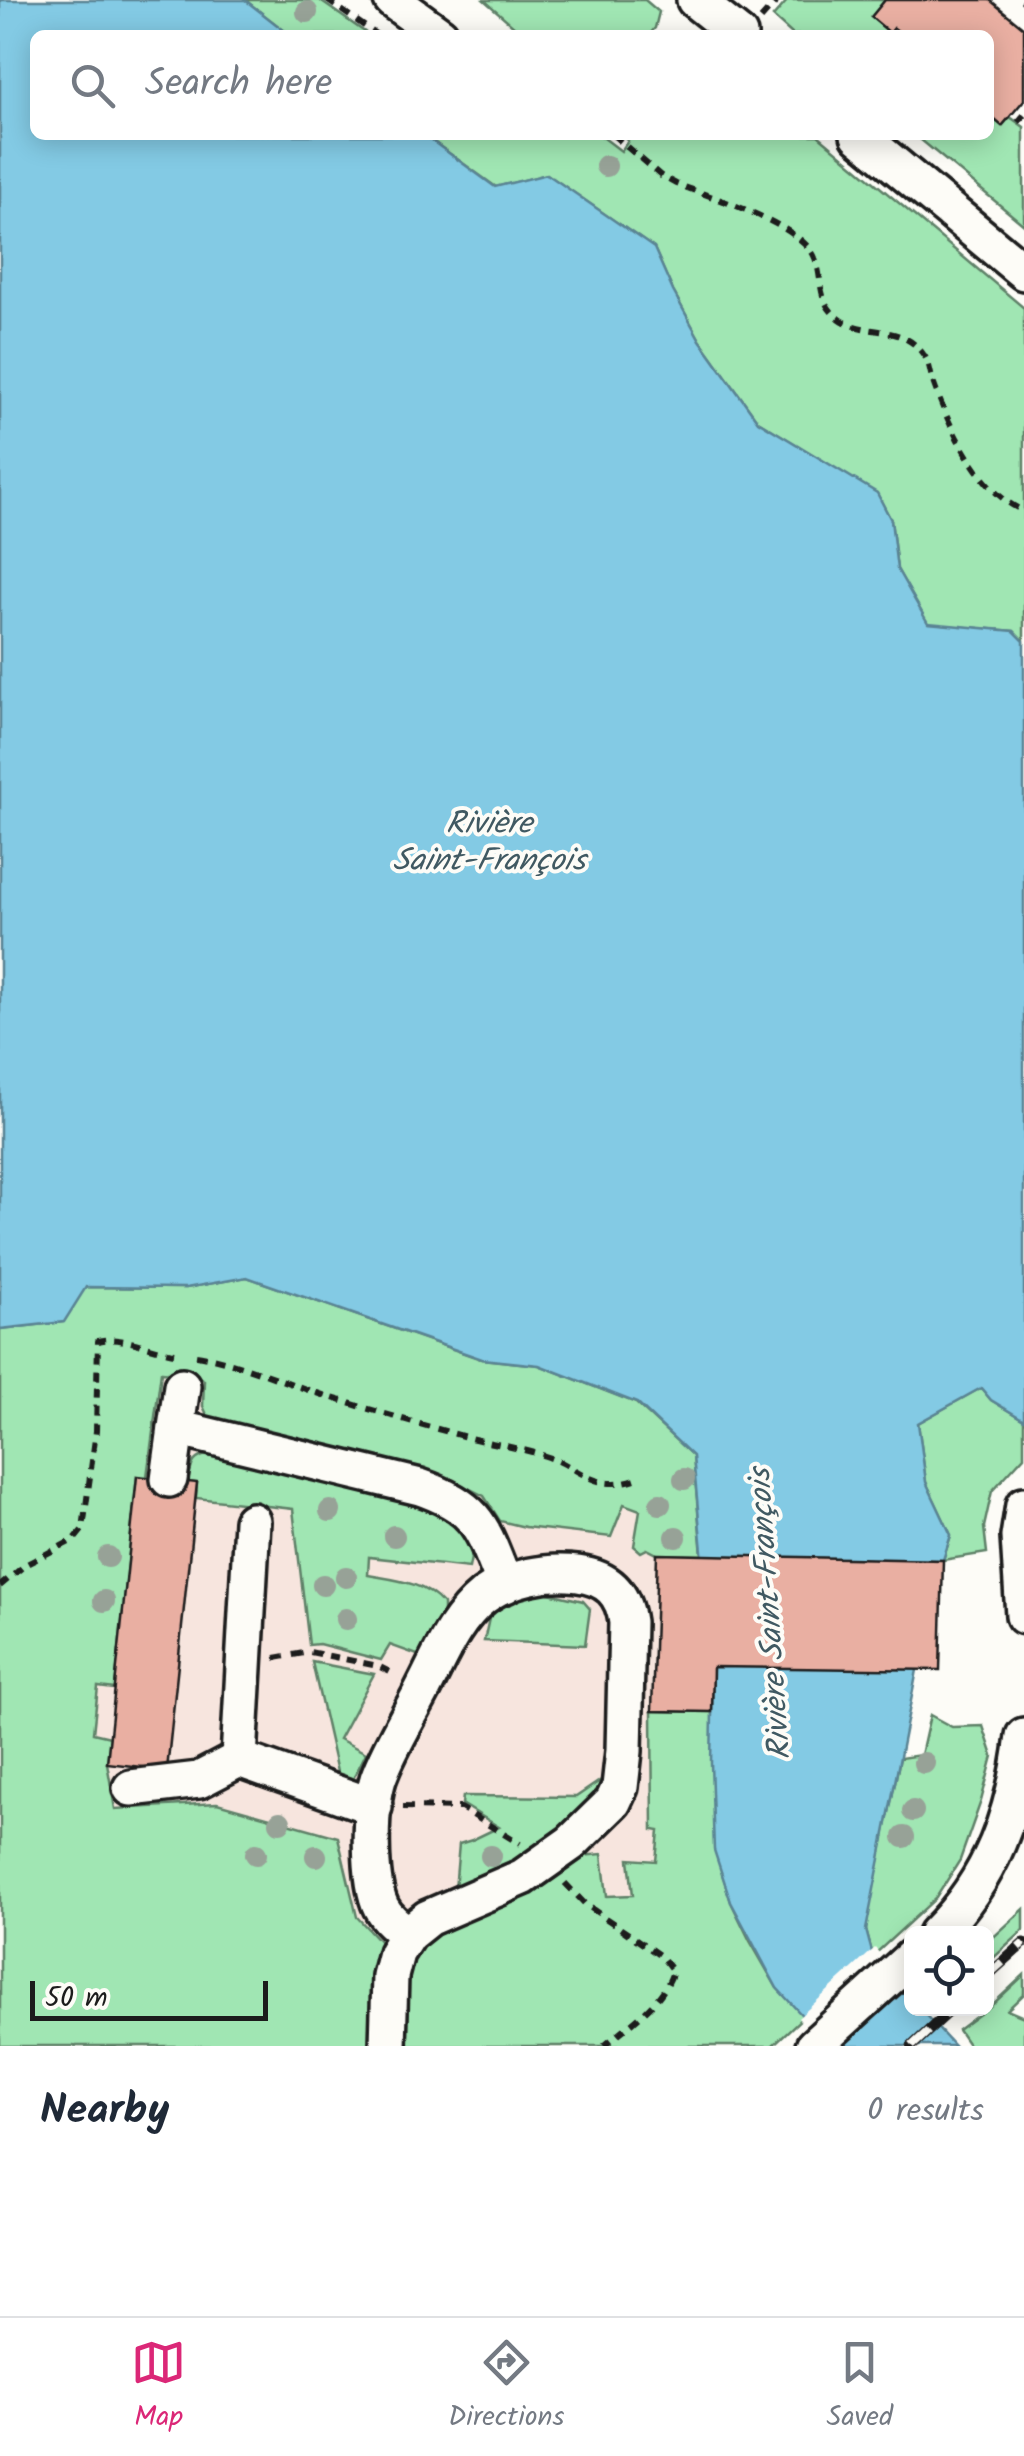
<!DOCTYPE html>
<meta charset="utf-8">
<style>
:root{--surface:#fff;--page:#f2f2f3;--text:#1f2937;--muted:#747a83;--line:#e0e1e3;--accent:#db2777}
body{margin:0;font-family:Kalam,sans-serif;background:var(--page);color:var(--text)}
.controls{position:absolute;right:30px;bottom:30px;display:grid;overflow:hidden;border-radius:15px;box-shadow:0 5px 25px #0003}
.controls button{width:90px;height:90px;display:grid;place-items:center;padding:0;border:0;border-bottom:2px solid var(--line);background:var(--surface);color:var(--text);font:50px sans-serif}
.scale{position:absolute;left:30px;bottom:25px;width:238px;box-sizing:border-box;padding-left:10px;border:5px solid #1c1c1c;border-top:0;font-size:28px;line-height:35px;white-space:nowrap;color:#1c1c1c;-webkit-text-stroke:8px #fdfcf7;paint-order:stroke}
.list{margin:0;padding:0;list-style:none}
h2{display:flex;justify-content:space-between;align-items:center;height:130px;margin:0;padding:0 40px;font-size:42px}
h2 small{font-size:32px;font-weight:400;color:var(--muted)}
.icon{flex:none;width:55px;height:55px;fill:none;stroke:currentColor;stroke-width:2;stroke-linecap:round;stroke-linejoin:round}
.map{position:relative;flex:none;width:1024px;height:2046px;overflow:hidden}
.search{position:absolute;background:var(--surface);box-shadow:0 5px 25px #0003;left:30px;right:30px;top:30px;height:110px;display:flex;align-items:center;gap:25px;box-sizing:border-box;padding:0 35px;border-radius:15px;color:var(--muted);font-size:38px}
.sheet{height:270px;background:var(--surface)}
nav{display:flex;justify-content:space-around;align-items:center;box-sizing:border-box;height:140px;border-top:2px solid var(--line);background:var(--surface);font-size:28px;color:var(--muted)}
nav a{display:grid;justify-items:center;gap:5px}
nav .on{color:var(--accent)}
.map>svg:first-child{display:block}
.built{fill:#f7e5de}
.green{fill:#a0e6b3;stroke:#5e8168;stroke-width:2.5}
.water{fill:#83cae4;stroke:#5a8494;stroke-width:2.5}
.pier{fill:#fdfcf7}
.building{fill:#e9afa2;stroke:#1c1c1c;stroke-width:2.5}
.lines{fill:none;stroke-linecap:round;stroke-linejoin:round}
.minor-casing{stroke:#1c1c1c;stroke-width:42}
.path{stroke:#1c1c1c;stroke-width:6;stroke-dasharray:10 8;stroke-linecap:butt}
.minor{stroke:#fdfcf7;stroke-width:35}
.rail-casing{stroke:#1c1c1c;stroke-width:11}
.rail{stroke:#fdfcf7;stroke-width:8;stroke-dasharray:22;stroke-linecap:butt}
.tree{fill:#97a297}
.labels{text-anchor:middle;dominant-baseline:central;stroke-width:8;stroke-linejoin:round;paint-order:stroke}
.water-label{font-size:32px;font-style:italic;fill:#405962;stroke:#fdfcf7}
</style>
<div class="map">
<svg width="1024" height="2046" viewBox="0 0 1024 2046">
<rect width="100%" height="100%" fill="#fdfcf7"/>
<filter id="ink" filterUnits="userSpaceOnUse"><feTurbulence type="fractalNoise" baseFrequency=".01" numOctaves="2"/><feDisplacementMap in="SourceGraphic" scale="20" xChannelSelector="R" yChannelSelector="G"/><feConvolveMatrix kernelMatrix="1 2 1 2 8 2 1 2 1" color-interpolation-filters="sRGB"/></filter>
<g filter="url(#ink)">
<path class="built" d="M113,1348L641,1498L657,1554L943,1560L940,1670L714,1667L772,2046H347L62,1825Z"/>
<g class="green">
<path d="M245,0H319L369,35H290Z"/>
<path d="M484,0H645L659,12L655,28L649,35H524Z"/>
<path d="M788,0H885L871,17L893,35H793L773,17Z"/>
<path d="M989,115L1002,126L1010,117L1024,127V225L915,135H989Z"/>
<path d="M424,135H600L621,151L628,141L621,135H818L1024,308V641L1014,631L928,624L897,569L891,520L877,494L758,421L700,340L673,291L654,248L547,174L496,187Z"/>
<path d="M247,1277L481,1359L539,1365L636,1403L693,1456L702,1555L657,1554L647,1549L641,1552L634,1546L640,1510L624,1504L611,1537L525,1527L500,1521L484,1496L456,1482L209,1419L203,1406L204,1380L196,1376L161,1372L147,1477H137L115,1689L98,1687L93,1733L110,1737L107,1763L115,1809L217,1803L338,1837L357,1917L384,1946L374,2046H0V1329L63,1322L85,1287L186,1288Z"/>
<path d="M981,1388L991,1400L1024,1420V1456L992,1491L984,1527L987,1553L943,1560L951,1535L926,1482L918,1423Z"/>
<path d="M212,1453L416,1500L448,1516L461,1528L473,1548L469,1568L369,1557L368,1575C396,1580 424,1582 443,1604V1619L423,1657L390,1645L381,1660L319,1644L309,1645L293,1509L196,1498L197,1483L188,1482C192,1462 192,1458 212,1453Z"/>
<path d="M540,1591L583,1601L590,1609L585,1645L484,1641L490,1614L525,1593Z"/>
<path d="M312,1662L374,1674L339,1739L366,1753L351,1783L340,1785Z"/>
<path d="M652,1711L712,1712L715,1850L731,1902L750,1941L777,1988L804,2016L772,2046H395L409,1948L581,1856L602,1854L607,1896L633,1895L629,1859L656,1861L659,1831L653,1830Z"/>
<path d="M930,1715L952,1727L983,1726L993,1756L981,1801L960,1860L936,1898L873,1956L866,1930L868,1915L900,1758L921,1755Z"/>
<path d="M607,1776L606,1785L579,1818L493,1882L455,1890L459,1844L472,1840L499,1827L462,1804L463,1796L576,1797Z"/>
<path d="M1024,1909V1930L987,1964V1943Z"/>
<path d="M1024,1975V1994L1007,2010L1024,2017V2046H969L958,2030L993,2004Z"/>
</g>
<path class="water" d="M0,0H245L290,35H35V135H424L495,187L547,174L654,248L673,291L700,340L758,421L877,493L891,520L897,569L928,623L1014,631L1024,641V1420L991,1400L981,1388L918,1423L926,1482L951,1535L943,1560H922L917,1670L866,1930L873,1956L911,1999L912,2008L920,2009L954,2046H830L777,1988L731,1902L714,1850L711,1763L713,1667L693,1456L637,1403L539,1365L482,1359L247,1277L186,1288L86,1287L64,1322L0,1329Z"/>
<path class="pier" d="M875,1948L908,1988L843,2046H823L798,2018Z"/>
<g class="building">
<path d="M885,0H990L1024,28V100L1002,126L989,115V35H903L894,28L890,33L871,17Z"/>
<path d="M137,1476L197,1483L167,1770L107,1763Z"/>
<path d="M657,1554L943,1560L940,1670L713,1667L712,1712L652,1711Z"/>
</g>
<g class="lines">
<g class="minor-casing">
<g id="minor">
<path d="M392,0L440,35"/>
<path d="M695,0L739,35"/>
<path d="M859,135L1024,272"/>
<path d="M182,1386L176,1428L420,1487C481,1508 482,1529 505,1585"/>
<path d="M169,1479L176,1428"/>
<path d="M1024,1505L1019,1537L1024,1616"/>
<path d="M252,1521L239,1759L374,1807"/>
<path d="M131,1788L199,1780L239,1759"/>
<path d="M936,1934C992,1879 1015,1812 1024,1736"/>
<path d="M388,2046L390,1976L396,1953L408,1934L428,1918L523,1877L571,1843L613,1802L620,1787L624,1751L627,1622C623,1593 608,1578 578,1574C547,1570 510,1577 484,1596C453,1621 440,1657 422,1691C408,1718 388,1750 378,1779C369,1808 368,1880 381,1907C387,1919 397,1926 408,1934"/>
<path d="M814,2046L912,1957"/>
</g>
</g>
<g class="path">
<path d="M327,0L377,35"/>
<path d="M1022,0L1024,2"/>
<path d="M761,19L778,0"/>
<path d="M1018,122L1024,115"/>
<path d="M613,135L661,176L676,184C709,196 803,225 815,258C823,278 817,299 835,315C861,339 900,321 923,354C930,362 930,373 933,382C948,425 980,494 1024,511"/>
<path d="M196,1355C241,1362 285,1383 329,1397C375,1411 422,1425 470,1438C494,1444 520,1448 545,1456C582,1467 593,1494 638,1478"/>
<path d="M0,1586L25,1565L75,1539L83,1529L96,1431L98,1341C120,1335 151,1349 174,1353"/>
<path d="M275,1658L310,1652L378,1666L394,1674"/>
<path d="M403,1807L461,1808L520,1844"/>
<path d="M565,1883L585,1904L662,1957L673,1971C664,2002 628,2025 604,2046"/>
</g>
<use href="#minor" class="minor"/>
<g class="rail-casing">
<g id="rail">
<path d="M986,1977L1024,1943"/>
<path d="M912,2046L953,2008"/>
</g>
</g>
<use href="#rail" class="rail"/>
</g>
<g class="tree">
<circle cx="307" cy="12" r="11"/>
<circle cx="606" cy="166" r="11"/>
<circle cx="684" cy="1479" r="11"/>
<circle cx="660" cy="1504" r="11"/>
<circle cx="330" cy="1511" r="11"/>
<circle cx="394" cy="1536" r="11"/>
<circle cx="676" cy="1537" r="11"/>
<circle cx="108" cy="1557" r="11"/>
<circle cx="346" cy="1577" r="11"/>
<circle cx="323" cy="1585" r="11"/>
<circle cx="104" cy="1601" r="11"/>
<circle cx="346" cy="1619" r="11"/>
<circle cx="924" cy="1763" r="11"/>
<circle cx="913" cy="1811" r="11"/>
<circle cx="280" cy="1822" r="11"/>
<circle cx="904" cy="1837" r="11"/>
<circle cx="256" cy="1854" r="11"/>
<circle cx="316" cy="1856" r="11"/>
<circle cx="491" cy="1856" r="11"/>
</g>
</g>
<g class="labels">
<g class="water-label">
<text x="489" y="824">Rivière<tspan x="489" dy="37">Saint-François</tspan></text>
<text transform="translate(771 1614) rotate(-94)">Rivière Saint-François</text>
</g>
</g>
</svg>
<div class="controls">
<button><svg class="icon" aria-label="locate" viewBox="0 0 24 24"><circle cx="12" cy="12" r="6"/><path d="M12 2v4M12 18v4M2 12h4M18 12h4"/></svg></button>
</div>
<div class="scale">50 m</div>
<div class="search"><svg class="icon" aria-label="search" viewBox="0 0 24 24"><circle cx="10" cy="10" r="6"/><path d="M15 15l6 6"/></svg>Search here</div>
</div>
<section class="sheet">
<h2>Nearby<small>0 results</small></h2>
<ul class="list">
</ul>
</section>
<nav>
<a class="on"><svg class="icon" aria-label="map" viewBox="0 0 24 24"><path d="M3 6l6-2 6 2 6-2v14l-6 2-6-2-6 2zM9 4v14M15 6v14"/></svg>Map</a>
<a><svg class="icon" aria-label="directions" viewBox="0 0 24 24"><path d="M12 3l9 9-9 9-9-9zM9 14v-3h6M13 9l2 2-2 2"/></svg>Directions</a>
<a><svg class="icon" aria-label="saved" viewBox="0 0 24 24"><path d="M7 4h10v16l-5-4-5 4z"/></svg>Saved</a>
</nav>
